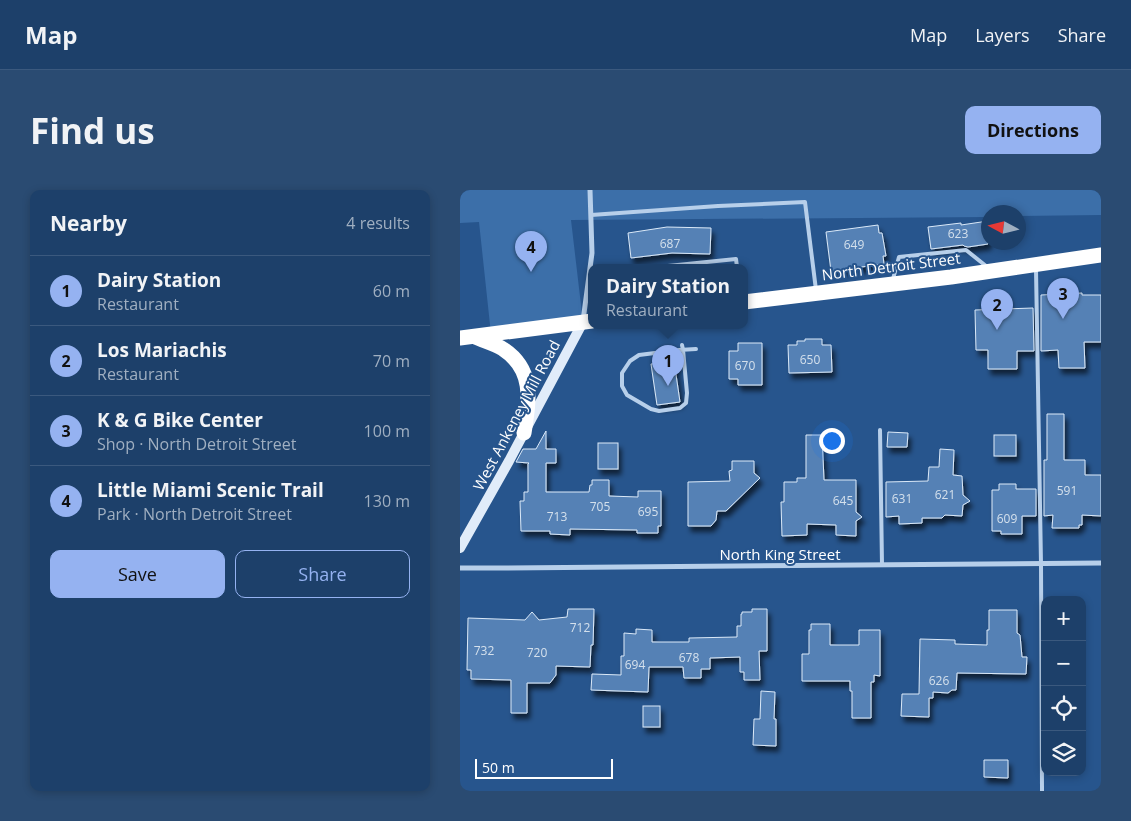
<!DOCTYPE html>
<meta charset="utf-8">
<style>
:root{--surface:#1d406a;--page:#2a4b72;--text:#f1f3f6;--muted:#a0afc1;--line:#3b597e;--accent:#95b2f1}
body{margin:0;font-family:"Open Sans",sans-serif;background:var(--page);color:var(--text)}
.controls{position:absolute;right:15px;bottom:15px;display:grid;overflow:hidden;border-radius:10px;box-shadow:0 2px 8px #0003}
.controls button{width:45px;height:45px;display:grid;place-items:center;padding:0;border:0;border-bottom:1px solid var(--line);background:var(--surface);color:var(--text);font:25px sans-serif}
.compass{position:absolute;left:521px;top:15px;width:45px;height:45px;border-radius:50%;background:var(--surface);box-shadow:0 2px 8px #0003;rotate:277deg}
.scale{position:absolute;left:15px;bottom:12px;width:138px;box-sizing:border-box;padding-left:5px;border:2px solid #fff;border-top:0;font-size:14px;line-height:18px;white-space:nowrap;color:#fff;-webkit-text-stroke:4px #27558d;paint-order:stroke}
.you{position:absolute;left:371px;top:250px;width:18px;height:18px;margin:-12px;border:4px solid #fff;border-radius:50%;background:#1a73e8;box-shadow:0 0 0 8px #1a73e833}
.badge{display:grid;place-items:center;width:32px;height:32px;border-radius:50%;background:var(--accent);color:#111;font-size:16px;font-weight:700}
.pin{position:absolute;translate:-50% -41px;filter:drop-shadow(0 1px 2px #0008)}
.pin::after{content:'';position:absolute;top:26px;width:18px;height:15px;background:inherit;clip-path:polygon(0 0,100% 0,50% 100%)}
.popup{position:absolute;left:128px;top:74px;width:160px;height:65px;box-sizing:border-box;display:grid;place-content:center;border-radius:10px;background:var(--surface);filter:drop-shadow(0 1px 4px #0005);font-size:16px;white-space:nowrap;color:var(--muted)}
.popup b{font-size:19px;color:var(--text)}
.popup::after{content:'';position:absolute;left:50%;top:100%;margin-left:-10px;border:10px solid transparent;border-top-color:var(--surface)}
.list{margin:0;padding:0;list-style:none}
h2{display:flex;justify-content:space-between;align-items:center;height:65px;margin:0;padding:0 20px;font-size:21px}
h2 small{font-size:16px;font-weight:400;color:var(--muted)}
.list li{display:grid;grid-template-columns:32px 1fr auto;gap:15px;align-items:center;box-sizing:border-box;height:70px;padding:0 20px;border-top:1px solid var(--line)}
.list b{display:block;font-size:19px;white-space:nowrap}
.list p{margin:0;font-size:16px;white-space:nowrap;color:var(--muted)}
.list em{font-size:16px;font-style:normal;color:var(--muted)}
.actions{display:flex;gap:10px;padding:15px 20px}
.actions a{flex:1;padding:11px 0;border:1px solid var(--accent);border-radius:10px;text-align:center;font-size:18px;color:var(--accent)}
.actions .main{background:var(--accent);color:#111}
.icon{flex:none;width:28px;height:28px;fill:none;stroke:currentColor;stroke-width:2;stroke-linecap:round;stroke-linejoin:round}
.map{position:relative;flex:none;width:641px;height:601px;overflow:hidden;border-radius:10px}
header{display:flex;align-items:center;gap:30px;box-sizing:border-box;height:70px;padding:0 25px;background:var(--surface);border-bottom:1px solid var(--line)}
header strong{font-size:24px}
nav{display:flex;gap:28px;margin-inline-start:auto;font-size:18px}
.intro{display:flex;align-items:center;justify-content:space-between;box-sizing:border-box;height:120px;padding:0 30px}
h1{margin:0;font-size:35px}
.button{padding:12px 22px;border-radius:10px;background:var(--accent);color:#111;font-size:18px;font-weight:700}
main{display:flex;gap:30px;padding:0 30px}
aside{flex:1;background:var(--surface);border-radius:10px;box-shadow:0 2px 8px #0003}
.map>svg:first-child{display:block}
.green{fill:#3c6fa9}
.building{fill:#5481b5;stroke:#dbe9f8;filter:url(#shadow)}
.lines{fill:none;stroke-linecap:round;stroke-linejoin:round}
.lane{stroke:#b7cfea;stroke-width:4}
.street{stroke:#b7cfea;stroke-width:5}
.secondary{stroke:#e1ecf9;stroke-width:10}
.highway{stroke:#fff;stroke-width:15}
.labels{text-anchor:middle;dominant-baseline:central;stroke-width:4;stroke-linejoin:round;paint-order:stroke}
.number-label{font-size:12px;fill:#d4e0ec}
.street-label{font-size:15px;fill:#fff;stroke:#27558d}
</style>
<header>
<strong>Map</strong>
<nav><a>Map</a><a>Layers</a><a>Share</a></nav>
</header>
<div class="intro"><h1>Find us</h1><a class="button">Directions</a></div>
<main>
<aside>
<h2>Nearby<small>4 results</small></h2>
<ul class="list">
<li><span class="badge">1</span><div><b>Dairy Station</b><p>Restaurant</p></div><em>60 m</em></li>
<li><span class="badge">2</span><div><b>Los Mariachis</b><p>Restaurant</p></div><em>70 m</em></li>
<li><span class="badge">3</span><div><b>K &amp; G Bike Center</b><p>Shop · North Detroit Street</p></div><em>100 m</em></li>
<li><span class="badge">4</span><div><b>Little Miami Scenic Trail</b><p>Park · North Detroit Street</p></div><em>130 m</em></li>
</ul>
<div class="actions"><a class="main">Save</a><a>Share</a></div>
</aside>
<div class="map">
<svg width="641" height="601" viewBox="0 0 641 601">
<defs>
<filter id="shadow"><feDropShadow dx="3" dy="5.5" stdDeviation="2.5" flood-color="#0009"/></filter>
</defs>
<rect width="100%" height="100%" fill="#27558d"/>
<path class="green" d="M0,0H641V25L559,26L558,22H528V27L111,30L123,132L31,144L19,32L0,33Z"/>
<g class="building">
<path d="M528,31V54L508,57L504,56L503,55L471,59L468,37L501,33V35Z"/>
<path d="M418,35L419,43H422L426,66H423L424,74L371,81L366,42Z"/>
<path d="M207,37L251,38L250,64L212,63L171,68L168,43Z"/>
<path d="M622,103V105H641V152H624L625,178H599L598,160L581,161V105Z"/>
<path d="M573,118L574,161H557V179H528V160H516L515,120Z"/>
<path d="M345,149H362V155H371L372,182L329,183L328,155H337V151H345Z"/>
<path d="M278,153H302V195H278V189H269V161H278Z"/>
<path d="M214,171L220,212L197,215L191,174Z"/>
<path d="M587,224H604V270H625V285H641V326L622,325V335H619V338H592L593,325L584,326V270H587Z"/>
<path d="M86,241V259H96V273H86V302H129L130,295H132V290H149V306L178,307V301H201V336H198V343H177V340L110,339V345L90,344V341H61L60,311H64V302H68V274L69,273L56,272L63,259H76Z"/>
<path d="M428,242L448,243L447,257H427Z"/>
<path d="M346,245H362L364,290H396V322L402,327L396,331V346L376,345V335L347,334V345L322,346L321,312H324V292H337V288H346Z"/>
<rect x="534" y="245" width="22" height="21"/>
<rect x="138" y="253" width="20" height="26"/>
<path d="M480,259L494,260L493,285L502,286L503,305L510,311L503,315L502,326L485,325L482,328H462V333L439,334V326L426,327V292L468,291L469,277H479Z"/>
<path d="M272,271H294V283L300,288L266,321H257L256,330L251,336H228V292L270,291L269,281L272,280Z"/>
<path d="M539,294H556V299H576V326H562V344H541V341H532V300H539Z"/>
<path d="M108,419H134L133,455H131L130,477L96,476V485L90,493H67V523H51V490L11,489V480H7L8,428L65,430L72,422L79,430L107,427Z"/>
<path d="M292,419H307V461H299L300,490H284V482H280V467L250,468V479H241V488H224L223,477H189L188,502L131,500L132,484L161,485V466H164V443L176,444V439L192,440V452H229V448L277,447V436H281V424H282V422H292Z"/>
<path d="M529,420H557V443L560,445L562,467H567L566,484L497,483L496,500H492L488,503L473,502V508H469V527L441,526L442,504H459L460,449L495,450V454L527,455V440H529Z"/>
<path d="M351,434H370V455H399V440H420V486L414,485V492H411V528H392V501H390V491H342V464H349V440H351Z"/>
<path d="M301,501L315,502L314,529H316V556L293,555L294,529H300Z"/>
<rect x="183" y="516" width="17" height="21"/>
<path d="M524,570H548V588L524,587Z"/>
</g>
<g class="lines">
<g class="lane">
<path d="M131,25L258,16L345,12L356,100"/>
<path d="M198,77L276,69L277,77"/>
<path d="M576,79L581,374L582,601"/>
<path d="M433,89L439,67L506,60L526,76"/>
<path d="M222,155L223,160L227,203L226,213L220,218L199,221L191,219L167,205L162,196V183L170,171L179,165L219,160L236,159"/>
<path d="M420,240L422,375"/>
</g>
<g class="street">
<path d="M123,131L132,63L130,0"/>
<path d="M0,378H37L641,373"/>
</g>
<path class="secondary" d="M0,358L49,271L123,132"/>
<g class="highway">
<path d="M284,112L491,87L641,65"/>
<path d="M15,147C24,151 35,154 43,159C75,180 69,211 64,243"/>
<path d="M0,148L132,131"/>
</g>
</g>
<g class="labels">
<g class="number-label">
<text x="498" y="43">623</text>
<text x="210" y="53">687</text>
<text x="394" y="54">649</text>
<text x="350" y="169">650</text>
<text x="285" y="175">670</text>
<text x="607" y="300">591</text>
<text x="485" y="304">621</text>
<text x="442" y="308">631</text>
<text x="383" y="310">645</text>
<text x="140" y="316">705</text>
<text x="188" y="321">695</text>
<text x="97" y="326">713</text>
<text x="547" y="328">609</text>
<text x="120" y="437">712</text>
<text x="24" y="460">732</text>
<text x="77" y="462">720</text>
<text x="229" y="467">678</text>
<text x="175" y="474">694</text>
<text x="479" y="490">626</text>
</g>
<g class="street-label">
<text transform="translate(431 76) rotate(-7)">North Detroit Street</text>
<text transform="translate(56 225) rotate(-62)">West Ankeney Mill Road</text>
<text x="320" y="364">North King Street</text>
</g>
</g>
</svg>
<div class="controls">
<button>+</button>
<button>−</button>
<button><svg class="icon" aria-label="locate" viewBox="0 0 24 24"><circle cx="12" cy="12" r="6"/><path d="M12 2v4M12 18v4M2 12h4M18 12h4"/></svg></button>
<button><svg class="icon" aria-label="layers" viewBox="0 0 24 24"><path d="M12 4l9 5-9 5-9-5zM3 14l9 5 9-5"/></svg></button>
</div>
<svg class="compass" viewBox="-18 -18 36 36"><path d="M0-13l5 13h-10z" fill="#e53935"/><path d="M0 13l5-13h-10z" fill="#a0afc1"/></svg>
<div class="scale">50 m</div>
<div class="you"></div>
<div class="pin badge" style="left:208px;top:196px">1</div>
<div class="popup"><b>Dairy Station</b>Restaurant</div>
<div class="pin badge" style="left:537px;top:140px">2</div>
<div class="pin badge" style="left:603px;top:129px">3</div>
<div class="pin badge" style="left:71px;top:82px">4</div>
</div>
</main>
